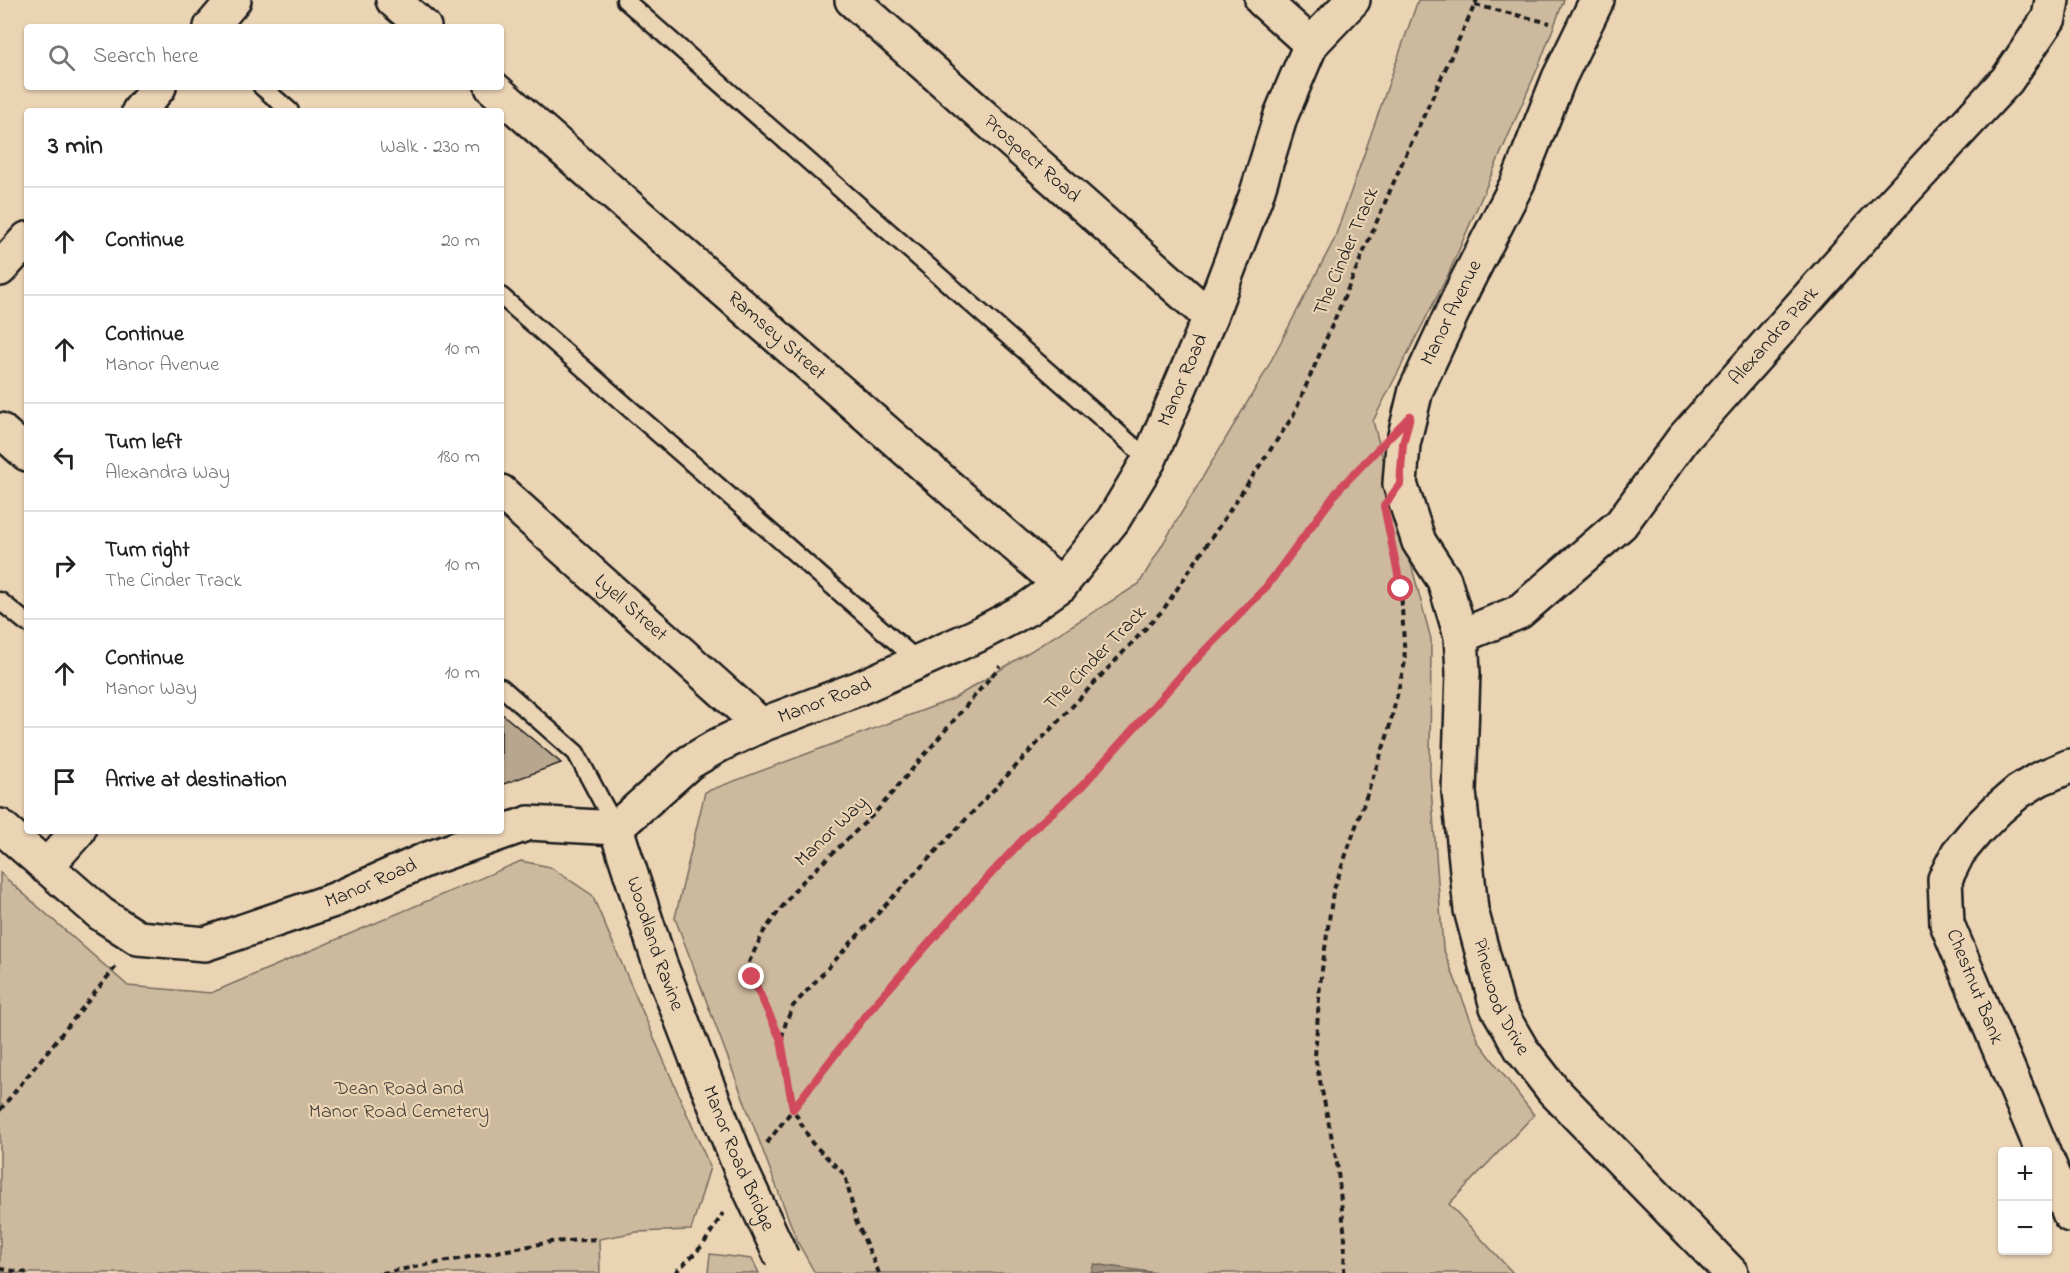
<!DOCTYPE html>
<meta charset="utf-8">
<style>
:root{--surface:#fff;--page:#f2f2f2;--text:#222;--muted:#767676;--line:#e0e0e0}
body{margin:0;font-family:"Indie Flower",sans-serif;background:var(--page);color:var(--text)}
.controls{position:absolute;right:18px;bottom:18px;display:grid;overflow:hidden;border-radius:6px;box-shadow:0 2px 4px #0004}
.controls button{width:54px;height:54px;display:grid;place-items:center;padding:0;border:0;border-bottom:2px solid var(--line);background:var(--surface);color:var(--text);font:30px sans-serif}
.stop{position:absolute;width:18px;height:18px;margin:-14px;border:4px solid #d1495b;border-radius:50%;background:#fff}
.stop.end{background:#d1495b;border-color:#fff;box-shadow:0 2px 6px #0008}
.list{margin:0;padding:0;list-style:none}
h2{display:flex;justify-content:space-between;align-items:center;height:78px;margin:0;padding:0 24px;font-size:26px}
h2 small{font-size:20px;font-weight:400;color:var(--muted)}
.list li{display:grid;grid-template-columns:39px 1fr auto;gap:18px;align-items:center;box-sizing:border-box;height:108px;padding:0 24px;border-top:2px solid var(--line)}
.list b{display:block;font-size:22px;white-space:nowrap}
.list p{margin:0;font-size:20px;white-space:nowrap;color:var(--muted)}
.list em{font-size:20px;font-style:normal;color:var(--muted)}
.icon{flex:none;width:33px;height:33px;fill:none;stroke:currentColor;stroke-width:2;stroke-linecap:round;stroke-linejoin:round}
.map{position:relative;flex:none;width:2070px;height:1273px;overflow:hidden}
.search{position:absolute;background:var(--surface);box-shadow:0 2px 4px #0004;left:24px;top:24px;width:480px;height:66px;display:flex;align-items:center;gap:15px;box-sizing:border-box;padding:0 21px;border-radius:6px;color:var(--muted);font-size:22px}
.panel{position:absolute;background:var(--surface);box-shadow:0 2px 4px #0004;left:24px;top:108px;width:480px;height:726px;border-radius:6px}
.map>svg:first-child{display:block}
.green{fill:#cdb99e;stroke:#746a5d;stroke-width:1.5}
.water{fill:#a1927e;stroke:#6c6357;stroke-width:1.5}
.building{fill:#b8a68f;stroke:#1c1c1c;stroke-width:1.5}
.lines{fill:none;stroke-linecap:round;stroke-linejoin:round}
.lane-casing{stroke:#1c1c1c;stroke-width:21}
.street-casing{stroke:#1c1c1c;stroke-width:38}
.path{stroke:#1c1c1c;stroke-width:4;stroke-dasharray:6 4.5;stroke-linecap:butt}
.lane{stroke:#ebd4b4;stroke-width:16}
.street{stroke:#ebd4b4;stroke-width:33}
.street-bridge-casing{stroke:#1c1c1c;stroke-width:38;stroke-linecap:butt}
.street-bridge{stroke:#ebd4b4;stroke-width:33}
.route{stroke:#d1495b;stroke-width:8}
.labels{text-anchor:middle;dominant-baseline:central;stroke-width:4.5;stroke-linejoin:round;paint-order:stroke}
.street-label{font-size:20px;fill:#1c1c1c;stroke:#ebd4b4}
.park-label{font-size:20px;fill:#48433c;stroke:#ebd4b4}
</style>
<div class="map">
<svg width="2070" height="1273" viewBox="0 0 2070 1273">
<rect width="100%" height="100%" fill="#ebd4b4"/>
<filter id="ink" filterUnits="userSpaceOnUse"><feTurbulence type="fractalNoise" baseFrequency=".0167" numOctaves="2"/><feDisplacementMap in="SourceGraphic" scale="12" xChannelSelector="R" yChannelSelector="G"/><feConvolveMatrix kernelMatrix="1 2 1 2 8 2 1 2 1" color-interpolation-filters="sRGB"/></filter>
<g filter="url(#ink)">
<g class="green">
<path d="M1418,0H1564L1539,65L1448,275L1373,421L1431,639L1430,774L1443,948L1479,1042L1534,1115L1449,1204L1513,1273H815L797,1241L675,918L705,792L953,699L1139,584L1263,376L1334,240Z"/>
<path d="M521,861L550,867L592,895L710,1167L691,1230L637,1232L599,1239L600,1273H0V873L128,986L211,993Z"/>
<path d="M710,1254L752,1259L759,1273H708Z"/>
</g>
<path class="water" d="M1094,1264L1157,1273H1091Z"/>
<path class="building" d="M501,713L561,763L501,785Z"/>
<g class="lines">
<g class="lane-casing">
<g id="lane">
<path d="M625,0L1149,460"/>
<path d="M262,87L290,111"/>
<path d="M501,296L918,661"/>
<path d="M0,601L27,623"/>
<path d="M501,687L576,753L616,828"/>
</g>
</g>
<g class="street-casing">
<g id="street">
<path d="M393,0L424,27"/>
<path id="s1" d="M852,0L1210,317"/>
<path d="M1262,0L1311,44"/>
<path id="s2" d="M1597,0L1559,78L1518,182L1464,287L1416,390L1403,444L1400,484L1419,542L1444,580L1461,636L1463,673L1459,792L1471,910L1497,1007L1522,1050L1553,1090L1731,1273"/>
<path d="M211,27L234,0"/>
<path id="s3" d="M492,87L1061,585"/>
<path d="M139,111L159,87"/>
<path d="M0,269L27,239"/>
<path d="M0,430L27,454"/>
<path id="s4" d="M501,492L761,725"/>
<path id="s5" d="M1461,636L1519,612L1621,524L1683,439L1870,228L2007,80L2049,18L2052,0"/>
<path id="s6" d="M0,826L101,914L138,938L205,944L334,900L425,860L529,823L616,828L690,762L719,745L761,725L857,689L976,636L1027,609L1061,585L1113,520L1149,460L1210,317L1256,196L1281,115L1311,44L1353,0"/>
<path id="s7" d="M616,828L660,964L696,1057"/>
<path d="M46,867L78,831"/>
<path d="M2043,1152L1947,924L1945,879L1958,853L1978,829L1998,809L2018,792L2039,779L2070,766"/>
<path d="M2048,1162L2070,1215"/>
</g>
</g>
<g class="path">
<path d="M1475,5L1550,23"/>
<path d="M781,1040L752,977L749,962L764,931L798,886L875,813L1000,666"/>
<path d="M0,1110L118,964"/>
<path d="M767,1143L793,1109L781,1040L786,1022L793,1006L904,885L1163,610L1293,416L1402,163L1477,0"/>
<path d="M0,1269L29,1273"/>
<path d="M382,1273L551,1242L599,1239"/>
<path d="M675,1273L703,1245L723,1213"/>
<path d="M879,1273L856,1221L845,1175L812,1143L793,1109L868,1012L977,889L1028,833L1082,786L1186,670L1267,586L1339,489L1368,459"/>
<path d="M1344,1273L1345,1238L1337,1163L1315,1057L1320,984L1333,892L1387,737L1405,662L1401,589L1398,574"/>
</g>
<use href="#lane" class="lane"/>
<use href="#street" class="street"/>
<g class="street-bridge-casing">
<g id="street-bridge">
<path id="s8" d="M696,1057L741,1170L782,1258"/>
</g>
</g>
<use href="#street-bridge" class="street-bridge"/>
</g>
</g>
<g class="lines" filter="url(#ink)">
<path class="route" d="M752,977L781,1040L793,1109L868,1012L977,889L1028,834L1082,786L1186,670L1267,586L1339,489L1410,416L1403,444L1400,484L1384,506L1401,589"/>
</g>
<g class="labels">
<g class="street-label">
<text stroke="none"><textPath href="#s1" startOffset="240">Prospect Road</textPath></text>
<text transform="translate(1347 252) rotate(-67)">The Cinder Track</text>
<text transform="translate(1452 313) rotate(-64)">Manor Avenue</text>
<text stroke="none"><textPath href="#s3" startOffset="378">Ramsey Street</textPath></text>
<text stroke="none"><textPath href="#s5" startOffset="440">Alexandra Park</textPath></text>
<text stroke="none"><textPath href="#s6" startOffset="1430">Manor Road</textPath></text>
<text stroke="none"><textPath href="#s4" startOffset="174">Lyell Street</textPath></text>
<text transform="translate(1096 659) rotate(-46)">The Cinder Track</text>
<text stroke="none"><textPath href="#s6" startOffset="926">Manor Road</textPath></text>
<text transform="translate(832 832) rotate(-44)">Manor Way</text>
<text stroke="none"><textPath href="#s6" startOffset="422">Manor Road</textPath></text>
<text stroke="none"><textPath href="#s7" startOffset="122">Woodland Ravine</textPath></text>
<text transform="translate(1974 987) rotate(68)">Chestnut Bank</text>
<text stroke="none"><textPath href="#s2" startOffset="1058">Pinewood Drive</textPath></text>
<text stroke="none"><textPath href="#s8" startOffset="110">Manor Road Bridge</textPath></text>
</g>
<g class="park-label">
<text x="399" y="1089">Dean Road and<tspan x="399" dy="23">Manor Road Cemetery</tspan></text>
</g>
</g>
</svg>
<div class="controls">
<button>+</button>
<button>−</button>
</div>
<div class="stop" style="left:1401px;top:589px"></div>
<div class="stop end" style="left:752px;top:977px"></div>
<div class="search"><svg class="icon" aria-label="search" viewBox="0 0 24 24"><circle cx="10" cy="10" r="6"/><path d="M15 15l6 6"/></svg>Search here</div>
<section class="panel">
<h2>3 min<small>Walk · 230 m</small></h2>
<ul class="list">
<li><svg class="icon" aria-label="ahead" viewBox="0 0 24 24"><path d="M12 20V5M6 11l6-6 6 6"/></svg><div><b>Continue</b></div><em>20 m</em></li>
<li><svg class="icon" aria-label="ahead" viewBox="0 0 24 24"><path d="M12 20V5M6 11l6-6 6 6"/></svg><div><b>Continue</b><p>Manor Avenue</p></div><em>10 m</em></li>
<li><svg class="icon" aria-label="left" viewBox="0 0 24 24"><path d="M17 20v-9H6M10 6l-5 5 5 5"/></svg><div><b>Turn left</b><p>Alexandra Way</p></div><em>180 m</em></li>
<li><svg class="icon" aria-label="right" viewBox="0 0 24 24"><path d="M7 20v-9h11M14 6l5 5-5 5"/></svg><div><b>Turn right</b><p>The Cinder Track</p></div><em>10 m</em></li>
<li><svg class="icon" aria-label="ahead" viewBox="0 0 24 24"><path d="M12 20V5M6 11l6-6 6 6"/></svg><div><b>Continue</b><p>Manor Way</p></div><em>10 m</em></li>
<li><svg class="icon" aria-label="arrive" viewBox="0 0 24 24"><path d="M6 21V4h12l-3 4 3 4H6"/></svg><div><b>Arrive at destination</b></div></li>
</ul>
</section>
</div>
